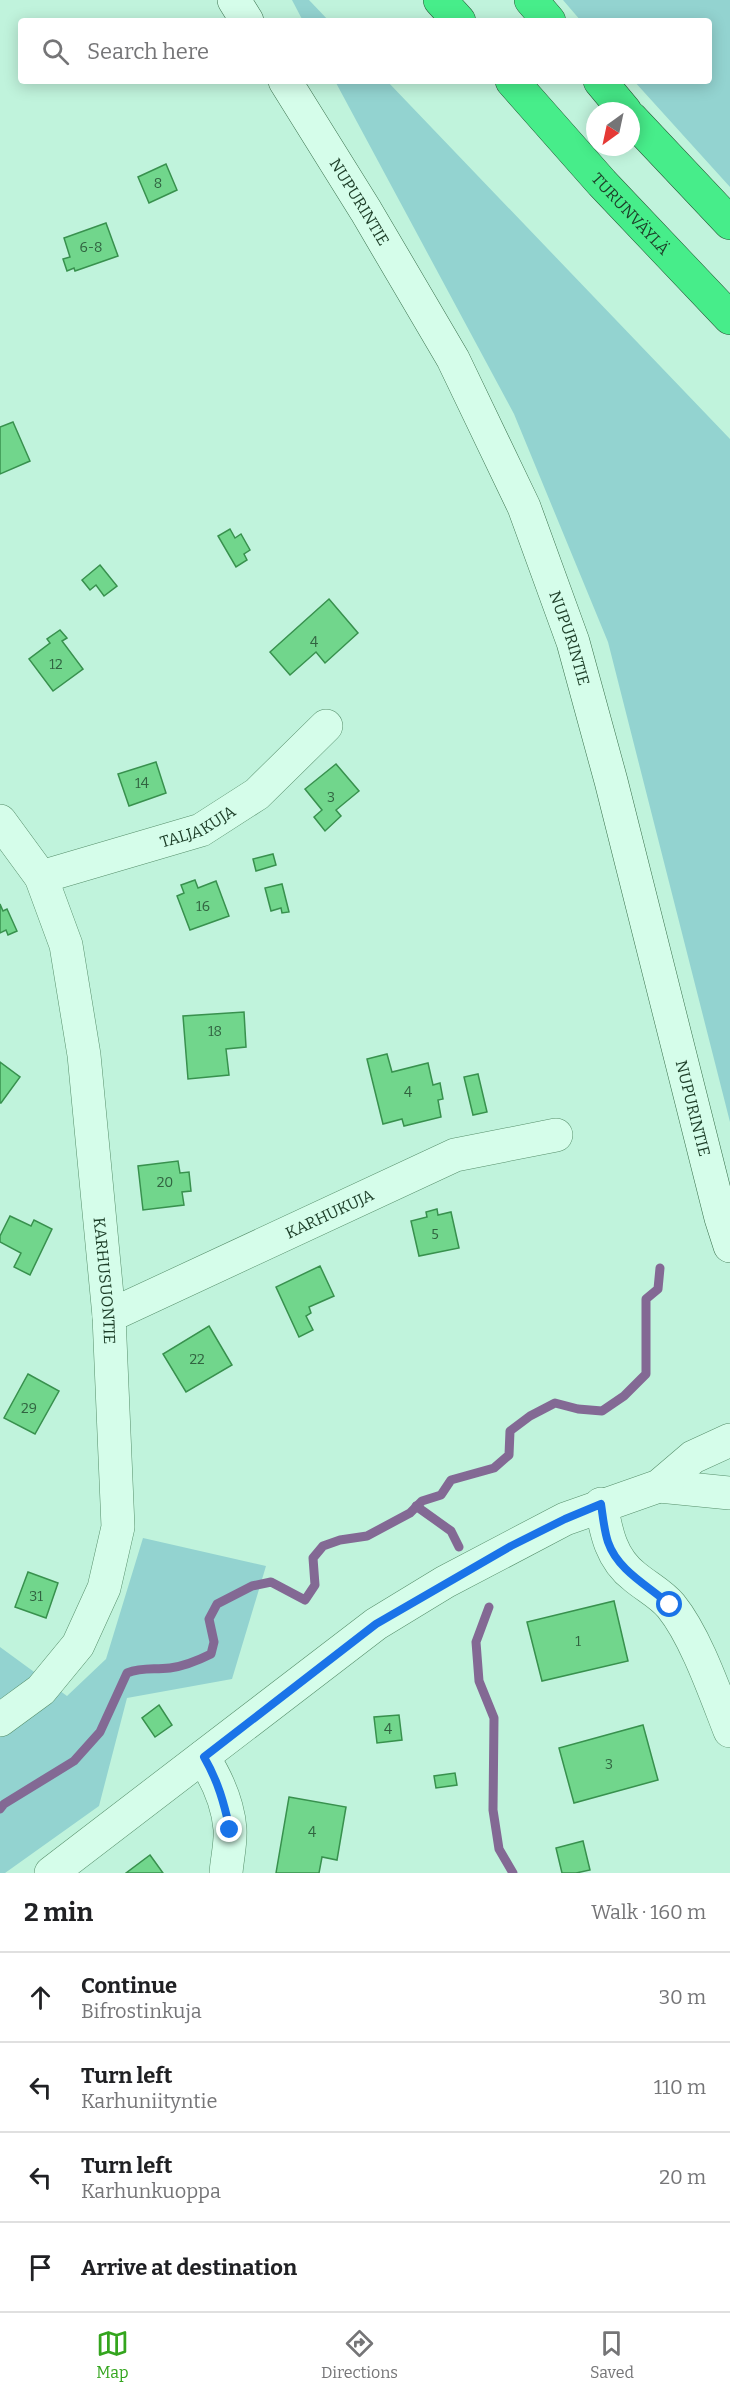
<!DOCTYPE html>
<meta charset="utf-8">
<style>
:root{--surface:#fff;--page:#f2f2f2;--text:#202124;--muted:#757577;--line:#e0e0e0;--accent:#34a51e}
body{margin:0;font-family:Bitter,serif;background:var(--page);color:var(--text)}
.compass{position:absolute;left:586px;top:102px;width:54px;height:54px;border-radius:50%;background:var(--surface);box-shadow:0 3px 15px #0003;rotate:213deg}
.stop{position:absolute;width:18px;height:18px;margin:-14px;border:4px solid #1a73e8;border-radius:50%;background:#fff}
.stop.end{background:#1a73e8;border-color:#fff;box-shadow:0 2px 6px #0008}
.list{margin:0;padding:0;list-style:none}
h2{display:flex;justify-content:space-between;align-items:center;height:78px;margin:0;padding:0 24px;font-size:26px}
h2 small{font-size:20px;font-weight:400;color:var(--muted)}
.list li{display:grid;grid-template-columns:39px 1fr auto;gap:18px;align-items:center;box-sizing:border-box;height:90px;padding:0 24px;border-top:2px solid var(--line)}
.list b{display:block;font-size:22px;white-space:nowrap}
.list p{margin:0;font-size:20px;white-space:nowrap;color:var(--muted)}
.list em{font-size:20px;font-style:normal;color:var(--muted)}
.icon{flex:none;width:33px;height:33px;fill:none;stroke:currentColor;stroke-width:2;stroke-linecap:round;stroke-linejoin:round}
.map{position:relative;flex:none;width:730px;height:1873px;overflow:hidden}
.search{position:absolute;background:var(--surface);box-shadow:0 3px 15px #0003;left:18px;right:18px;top:18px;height:66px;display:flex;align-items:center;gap:15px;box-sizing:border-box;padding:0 21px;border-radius:6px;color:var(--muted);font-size:22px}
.sheet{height:438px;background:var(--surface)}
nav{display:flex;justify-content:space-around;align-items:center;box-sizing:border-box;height:84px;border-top:2px solid var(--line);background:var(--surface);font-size:16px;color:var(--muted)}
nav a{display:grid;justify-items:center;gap:3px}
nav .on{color:var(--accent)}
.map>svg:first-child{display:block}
.green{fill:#93d3d0}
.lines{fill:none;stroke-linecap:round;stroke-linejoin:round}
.stream{stroke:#836994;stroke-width:9}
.building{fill:#71d68c;stroke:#38914e;stroke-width:1.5}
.street-casing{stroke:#568f6b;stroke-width:34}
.secondary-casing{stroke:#39714c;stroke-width:34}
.highway-casing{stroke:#2a5c3a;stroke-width:34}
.street{stroke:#d5fdea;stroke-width:33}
.secondary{stroke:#d5fdea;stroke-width:33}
.highway{stroke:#47ed8a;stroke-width:33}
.route{stroke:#1a73e8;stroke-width:8}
.labels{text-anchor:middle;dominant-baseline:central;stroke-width:4.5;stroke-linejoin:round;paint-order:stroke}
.number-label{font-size:14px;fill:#316340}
.street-label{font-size:16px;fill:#1c3d27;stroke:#d1f9e7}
</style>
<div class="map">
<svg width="730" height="1873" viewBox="0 0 730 1873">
<rect width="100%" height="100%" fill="#c0f3dc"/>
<g class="green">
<path d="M292,0H309L329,21H303Z"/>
<path d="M563,0H730V187L634,81H709V21H581Z"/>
<path d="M335,81H387L730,439V1122L608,642L514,414Z"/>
<path d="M143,1538L266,1566L232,1679L127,1698L99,1806L5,1873H0V1647L67,1696L106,1659Z"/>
</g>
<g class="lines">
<g class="stream">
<path d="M416,1506L451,1531L459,1547"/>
<path d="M489,1607L476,1642L479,1681L494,1718L493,1810L499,1849L513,1873"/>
<path d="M0,1809L4,1804L74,1761L100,1732L127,1673C143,1667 153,1670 170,1668C185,1666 197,1661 211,1654L214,1642L209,1619L217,1604L252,1586L271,1582L305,1600L315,1585L313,1558L323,1546L340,1540L367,1536L410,1513L422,1501L441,1495L451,1480L494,1468L509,1455L510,1431L530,1416L555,1403L578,1409L602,1411L624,1396L646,1374V1299L658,1289L660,1268"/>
</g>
</g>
<g class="building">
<path d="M166,164L177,190L149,203L138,177Z"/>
<path d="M106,223L118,256L75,271L74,268L67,271L63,259L70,257L64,238Z"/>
<path d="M13,422L30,461L0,474V427Z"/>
<path d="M230,529L235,538L241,534L250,550L244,554L247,560L236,567L218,536Z"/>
<path d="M100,565L117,586L104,596L96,585L90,590L82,580Z"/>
<path d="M329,599L358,633L325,663L316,652L290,675L270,652Z"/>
<path d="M60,630L67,638L62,641L83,669L53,691L29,659L50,643L47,639Z"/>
<path d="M156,762L166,793L129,806L118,774Z"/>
<path d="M336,764L359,791L336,810L341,816L325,831L314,817L322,810L305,789Z"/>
<path d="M273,854L276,865L256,871L253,859Z"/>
<path d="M195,880L198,888L216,881L229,916L190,930L177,896L184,893L181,885Z"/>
<path d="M282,884L289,912L282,913L281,908L271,911L265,888Z"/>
<path d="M0,904L3,911L7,909L17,931L8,935L6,930L0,933Z"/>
<path d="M244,1012L246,1047L226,1049L229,1075L188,1079L183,1016Z"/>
<path d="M387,1054L392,1072L428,1063L433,1085L440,1083L443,1099L438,1100L441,1117L404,1126L402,1119L383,1124L367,1059Z"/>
<path d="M0,1062L20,1077L1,1103H0Z"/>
<path d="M478,1074L487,1112L473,1115L464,1077Z"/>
<path d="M178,1161L180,1173L189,1172L191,1191L182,1192L184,1205L143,1210L138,1166Z"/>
<path d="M437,1209L438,1215L451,1212L459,1248L419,1256L411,1221L427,1217L426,1212Z"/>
<path d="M10,1216L31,1226L34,1220L52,1229L30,1275L14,1267L21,1253L0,1242V1236Z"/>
<path d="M320,1266L334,1296L309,1307L311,1313L306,1316L313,1330L299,1337L276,1287Z"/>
<path d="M209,1326L232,1365L186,1392L163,1354Z"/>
<path d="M28,1374L59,1391L35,1434L4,1418Z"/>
<path d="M28,1572L58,1583L46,1618L15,1607Z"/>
<path d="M614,1601L628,1661L542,1681L527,1622Z"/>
<path d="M159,1705L172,1725L155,1737L142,1718Z"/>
<path d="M399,1715L402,1740L377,1743L374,1717Z"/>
<path d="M643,1725L658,1780L574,1803L559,1748Z"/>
<path d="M455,1773L457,1785L436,1788L434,1776Z"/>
<path d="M289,1797L346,1807L337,1860L322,1857L319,1873H276Z"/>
<path d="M583,1841L590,1870L576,1873H562L556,1848Z"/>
<path d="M150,1855L163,1873H126Z"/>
</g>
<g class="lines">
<g class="street-casing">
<g id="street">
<path id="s1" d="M0,821L41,877L66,945L84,1055L109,1316L118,1527L104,1588L78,1645L41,1690L0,1720"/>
<path id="s2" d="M41,877L201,830L257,794L326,726"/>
<path id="s3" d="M109,1316L455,1155L556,1135"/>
<path d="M659,1486L730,1493"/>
<path d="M601,1504C606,1532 611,1559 635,1577C647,1587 661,1594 671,1606C696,1637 715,1693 730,1731"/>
<path d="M203,1757C217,1779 228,1803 230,1829C231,1843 227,1859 226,1873"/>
<path d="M51,1873L376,1624L445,1582L565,1519L659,1486L693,1457L730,1440"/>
</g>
</g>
<g class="secondary-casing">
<g id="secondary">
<path d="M234,0L247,21"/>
<path id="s4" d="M285,81L366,211L453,359L524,507L573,642L611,781L721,1218L730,1246"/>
</g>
</g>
<g class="highway-casing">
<g id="highway">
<path d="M440,0L459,21"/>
<path d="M531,0L549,21"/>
<path id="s5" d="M512,81L602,183L730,318"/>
<path d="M600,81L625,111"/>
<path d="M631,118L730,223"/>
</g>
</g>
<use href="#street" class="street"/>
<use href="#secondary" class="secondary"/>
<use href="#highway" class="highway"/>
</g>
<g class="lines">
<path class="route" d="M230,1830C224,1803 218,1781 204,1757L376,1624L511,1546L565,1519L601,1504C603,1517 604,1530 608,1542C618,1571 649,1586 670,1605"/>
</g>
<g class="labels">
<g class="number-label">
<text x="158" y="183">8</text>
<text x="91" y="247">6-8</text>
<text x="314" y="642">4</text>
<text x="56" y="664">12</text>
<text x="142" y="783">14</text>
<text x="331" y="797">3</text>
<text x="203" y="906">16</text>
<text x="215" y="1031">18</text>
<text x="408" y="1092">4</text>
<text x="165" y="1182">20</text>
<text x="435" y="1234">5</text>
<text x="197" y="1359">22</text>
<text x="29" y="1408">29</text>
<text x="36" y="1596">31</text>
<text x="578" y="1641">1</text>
<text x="388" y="1729">4</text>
<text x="609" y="1764">3</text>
<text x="312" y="1832">4</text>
</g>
<g class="street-label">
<text stroke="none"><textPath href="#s4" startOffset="142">NUPURINTIE</textPath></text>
<text stroke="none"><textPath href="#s5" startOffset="178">TURUNVÄYLÄ</textPath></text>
<text stroke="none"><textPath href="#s4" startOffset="628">NUPURINTIE</textPath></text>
<text stroke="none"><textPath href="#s2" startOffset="165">TALJAKUJA</textPath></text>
<text stroke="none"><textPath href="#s4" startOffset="1114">NUPURINTIE</textPath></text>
<text stroke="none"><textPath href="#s3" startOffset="243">KARHUKUJA</textPath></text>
<text stroke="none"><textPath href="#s1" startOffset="480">KARHUSUONTIE</textPath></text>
</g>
</g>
</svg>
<svg class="compass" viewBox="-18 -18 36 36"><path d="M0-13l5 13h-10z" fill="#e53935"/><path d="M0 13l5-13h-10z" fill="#757577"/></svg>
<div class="stop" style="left:670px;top:1605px"></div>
<div class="stop end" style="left:230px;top:1830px"></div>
<div class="search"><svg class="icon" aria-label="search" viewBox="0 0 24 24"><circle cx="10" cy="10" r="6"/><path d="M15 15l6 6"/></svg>Search here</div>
</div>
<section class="sheet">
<h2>2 min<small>Walk · 160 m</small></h2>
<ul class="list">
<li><svg class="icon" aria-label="ahead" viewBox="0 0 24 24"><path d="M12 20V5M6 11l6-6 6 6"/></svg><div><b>Continue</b><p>Bifrostinkuja</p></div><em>30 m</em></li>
<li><svg class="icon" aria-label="left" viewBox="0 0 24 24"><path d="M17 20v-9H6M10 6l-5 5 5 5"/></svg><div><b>Turn left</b><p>Karhuniityntie</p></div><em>110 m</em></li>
<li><svg class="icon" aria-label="left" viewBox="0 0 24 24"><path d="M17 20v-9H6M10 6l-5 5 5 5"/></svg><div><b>Turn left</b><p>Karhunkuoppa</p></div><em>20 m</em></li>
<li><svg class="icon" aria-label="arrive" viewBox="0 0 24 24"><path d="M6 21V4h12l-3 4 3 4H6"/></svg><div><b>Arrive at destination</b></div></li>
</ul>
</section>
<nav>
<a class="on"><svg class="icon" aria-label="map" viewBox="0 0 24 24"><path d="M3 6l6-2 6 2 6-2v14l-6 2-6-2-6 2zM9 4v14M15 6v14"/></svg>Map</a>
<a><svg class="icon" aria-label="directions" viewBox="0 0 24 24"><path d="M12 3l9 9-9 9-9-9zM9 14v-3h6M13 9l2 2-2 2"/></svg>Directions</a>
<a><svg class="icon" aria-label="saved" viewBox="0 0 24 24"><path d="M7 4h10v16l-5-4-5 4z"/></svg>Saved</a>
</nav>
